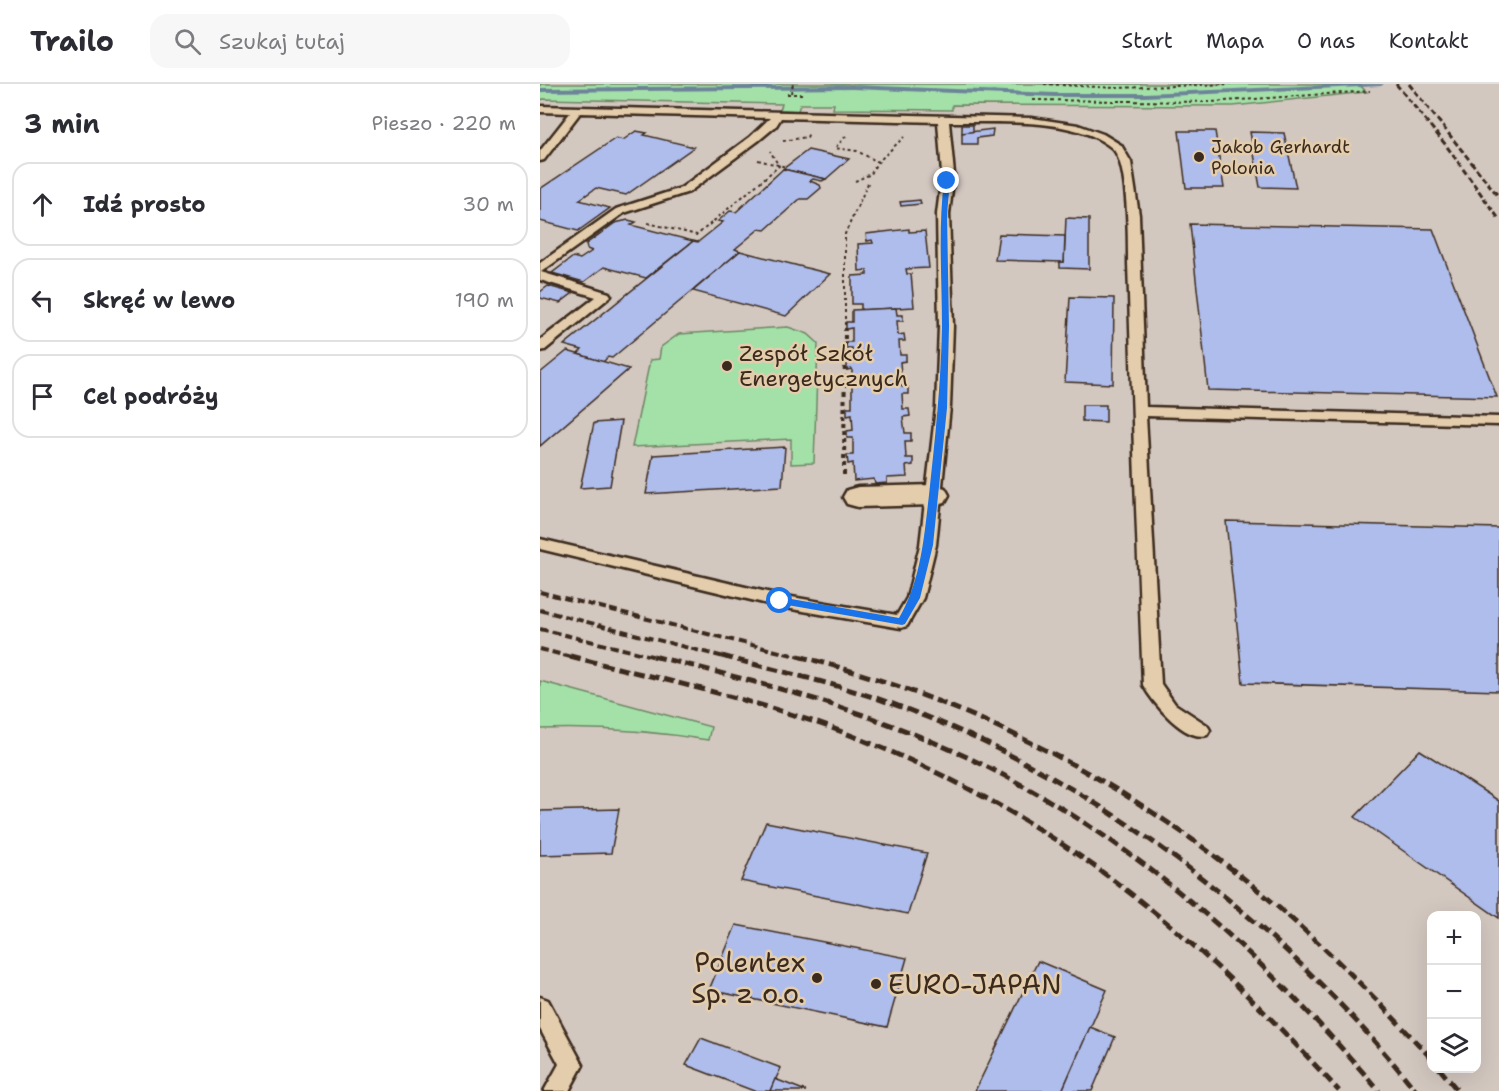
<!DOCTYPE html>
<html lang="pl">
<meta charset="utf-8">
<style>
:root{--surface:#fff;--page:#f7f7f7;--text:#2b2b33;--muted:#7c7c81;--line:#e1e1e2}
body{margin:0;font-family:"Shantell Sans",sans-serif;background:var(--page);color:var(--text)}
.controls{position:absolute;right:18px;bottom:18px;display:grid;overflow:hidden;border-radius:12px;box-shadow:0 6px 24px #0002}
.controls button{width:54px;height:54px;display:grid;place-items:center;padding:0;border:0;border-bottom:2px solid var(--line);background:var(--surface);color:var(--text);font:30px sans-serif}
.stop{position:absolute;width:18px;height:18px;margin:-14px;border:4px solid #1a73e8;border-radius:50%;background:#fff}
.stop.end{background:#1a73e8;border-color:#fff;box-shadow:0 2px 6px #0008}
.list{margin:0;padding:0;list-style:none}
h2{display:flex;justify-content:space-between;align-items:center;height:78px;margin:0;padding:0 24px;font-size:26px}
h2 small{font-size:20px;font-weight:400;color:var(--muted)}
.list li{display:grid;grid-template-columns:39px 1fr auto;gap:18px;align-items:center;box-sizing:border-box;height:84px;margin:0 12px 12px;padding:0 12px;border:2px solid var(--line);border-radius:18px}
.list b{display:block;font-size:22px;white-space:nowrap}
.list em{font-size:20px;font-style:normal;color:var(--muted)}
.icon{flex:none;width:33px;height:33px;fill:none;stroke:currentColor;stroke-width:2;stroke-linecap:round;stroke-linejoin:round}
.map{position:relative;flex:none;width:959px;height:1007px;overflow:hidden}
header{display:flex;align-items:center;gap:36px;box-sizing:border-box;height:84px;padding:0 30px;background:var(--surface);border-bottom:2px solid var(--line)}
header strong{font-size:28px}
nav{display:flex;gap:33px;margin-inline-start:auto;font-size:21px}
.search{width:420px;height:54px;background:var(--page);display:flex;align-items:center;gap:15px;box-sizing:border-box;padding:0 21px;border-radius:18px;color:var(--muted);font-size:22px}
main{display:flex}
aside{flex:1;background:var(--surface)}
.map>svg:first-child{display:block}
.green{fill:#a3e1a9;stroke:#6f8664;stroke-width:1.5}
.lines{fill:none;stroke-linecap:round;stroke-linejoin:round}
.stream{fill:#6d8498;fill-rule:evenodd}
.building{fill:#afbded;stroke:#3b2a1e;stroke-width:1.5}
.lane-casing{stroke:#3b2a1e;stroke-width:5}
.street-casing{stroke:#3b2a1e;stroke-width:5}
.path-far1{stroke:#3b2a1e;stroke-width:2;stroke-dasharray:3 3;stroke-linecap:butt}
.path{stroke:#3b2a1e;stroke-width:4;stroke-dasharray:4 4;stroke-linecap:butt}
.lane{fill:#e3cdac;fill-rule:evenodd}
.street{fill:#e3cdac;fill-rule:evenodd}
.rail-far2{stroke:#3b2a1e;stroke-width:3;stroke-dasharray:6 3;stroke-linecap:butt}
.rail-far1{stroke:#3b2a1e;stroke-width:4;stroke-dasharray:8 4;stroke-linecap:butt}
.rail{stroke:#3b2a1e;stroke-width:5;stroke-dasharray:11 5;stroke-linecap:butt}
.route{fill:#1a73e8}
.poi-dot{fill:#3b2a1e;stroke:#e3cdac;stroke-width:2}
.labels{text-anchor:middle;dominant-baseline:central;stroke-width:5;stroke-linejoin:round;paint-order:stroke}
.far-poi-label{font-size:18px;fill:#3b2a1e;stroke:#e3cdac;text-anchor:start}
.poi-label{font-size:22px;fill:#3b2a1e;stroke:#e3cdac;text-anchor:start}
.near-poi-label{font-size:27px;fill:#3b2a1e;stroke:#e3cdac;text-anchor:end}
</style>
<header>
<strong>Trailo</strong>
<div class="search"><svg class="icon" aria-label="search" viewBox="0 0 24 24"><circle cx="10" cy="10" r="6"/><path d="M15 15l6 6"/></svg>Szukaj tutaj</div>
<nav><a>Start</a><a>Mapa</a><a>O nas</a><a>Kontakt</a></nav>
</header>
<main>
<aside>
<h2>3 min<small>Pieszo · 220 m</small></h2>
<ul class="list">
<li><svg class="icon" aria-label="ahead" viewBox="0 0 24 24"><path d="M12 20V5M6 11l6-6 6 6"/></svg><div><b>Idź prosto</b></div><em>30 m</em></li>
<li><svg class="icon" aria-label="left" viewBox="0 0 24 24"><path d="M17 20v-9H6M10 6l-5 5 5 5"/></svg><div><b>Skręć w lewo</b></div><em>190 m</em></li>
<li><svg class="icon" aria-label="arrive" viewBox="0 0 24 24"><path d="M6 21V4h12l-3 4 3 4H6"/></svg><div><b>Cel podróży</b></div></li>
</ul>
</aside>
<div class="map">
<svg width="959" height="1007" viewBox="0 0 959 1007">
<rect width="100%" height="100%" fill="#d3c8c0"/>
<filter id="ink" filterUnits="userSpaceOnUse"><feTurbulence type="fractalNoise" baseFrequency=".0167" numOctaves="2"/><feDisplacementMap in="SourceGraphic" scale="12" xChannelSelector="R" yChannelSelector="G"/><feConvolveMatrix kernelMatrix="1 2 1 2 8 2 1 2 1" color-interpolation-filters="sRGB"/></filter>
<g filter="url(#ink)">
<g class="green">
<path d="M0,0H818L827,8L693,22L412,21V26L293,25L294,20H260L258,27L240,26L242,20L2,15L0,18Z"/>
<path d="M248,243L268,250L278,259L274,379L251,380V355L92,363L110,276L119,275L121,263L139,250Z"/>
<path d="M0,597L171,643L168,656C112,647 56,643 0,645Z"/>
</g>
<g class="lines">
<path class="stream" d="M806,0H844L841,2L605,13H515L312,5L0,8V4L312,1L515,9H605Z"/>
</g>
<g class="building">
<rect x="422" y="41" width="11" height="8"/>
<path d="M453,45L452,52L437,54V60H422V49Z"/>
<path d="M96,47L107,49L104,51L154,63L86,111L56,104L39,116L70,124L38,147L0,137V105L76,54L83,56Z"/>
<path d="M639,47H675L684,104H646Z"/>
<path d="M710,48L744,49L756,104L720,103Z"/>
<path d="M268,66L309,75L286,95L243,85Z"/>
<path d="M243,85L286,95L282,97L273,95L270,97L280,101L281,104L268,115H260L225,146L219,145L195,165L200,167L72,274L68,273L63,278L38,270L42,266L24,261L153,157L158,158L183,138L178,137L190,127L196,128Z"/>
<path d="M380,116L381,120L361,122L360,118Z"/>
<path d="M526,134L549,135V185L520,184V178H524Z"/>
<path d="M88,136L96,138L91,141L153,157L106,194L64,183L44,198L12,189L33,173L40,175L52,167L47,165L46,160L75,139Z"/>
<path d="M650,140L893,145L957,313L668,306Z"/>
<path d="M369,145V148L385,147L389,184L366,185L367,190H371L374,223L321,226V220H312V192L327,191V186L319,187L318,160L333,159L332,156L327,157L326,150Z"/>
<path d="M459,150L525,152L524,178L455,176Z"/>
<path d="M200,167L290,190L246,232L153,207Z"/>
<path d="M8,202L33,209L20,219L0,214V208Z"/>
<path d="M530,213L574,214L573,300L525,298Z"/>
<path d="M356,224L357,231H363V237H357L358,251L364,250L365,257H359L360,271H366V277L360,278L362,303H368V310H362L363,325H369L370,332L363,333L365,349H371V357H365L366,374H373V381L366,382L367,393L347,394V399L335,400L334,395L314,397L313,379L308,380L307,371H313V354H307V347L313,346L312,330L307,331V323H312V285L307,286V278H312V264H306V258H312V244L306,245V238H312V226Z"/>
<path d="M27,267L89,285L0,362V289Z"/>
<path d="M542,321H566V338L542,337Z"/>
<path d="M81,337L70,402L40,404L54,339Z"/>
<path d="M245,363L242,402L106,410L113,371Z"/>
<path d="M686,437L959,444V607L703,599Z"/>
<path d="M880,666L959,717V834L815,733Z"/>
<path d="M79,725L71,769L0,771V727Z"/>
<path d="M226,738L387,769L368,830L201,797Z"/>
<path d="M196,841L367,874L347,943L169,906Z"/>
<path d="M498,877L567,906L522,1007H435Z"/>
<path d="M550,943L575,953L552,1007H522Z"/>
<path d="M161,954L241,984L230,1007H214L146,981Z"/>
<path d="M235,995L266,1007H230Z"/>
</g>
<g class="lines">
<g class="lane-casing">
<g id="lane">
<path d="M0,22L492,34L538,41L563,50L581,61L591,78L599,131L606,323L959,333V341L606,332L621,600L635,620L667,641L670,646L667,651C645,658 613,619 603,601C597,460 592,320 588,179C588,155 589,79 572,64C535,32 454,39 409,38L414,90L409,130L413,242L410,323L396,461L383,514L367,542L361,544L240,523L0,465V455L240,511L357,531L367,514L380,461L396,323L399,242L397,130L402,90L398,38L241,34L236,42L218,57L149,108L84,129L1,188L69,209L71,212L5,266L0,267V256L56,213L0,196V179L76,125L141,104L210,53L230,34L40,29L4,76L0,77V67L30,29L0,28Z"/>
<path d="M0,913L8,916L43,981L29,1007H4L19,980L0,945Z"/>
</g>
</g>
<g class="street-casing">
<path id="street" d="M394,401L405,404L409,411L405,418L394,421L318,423L307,420L303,413L307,406L318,403Z"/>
</g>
<g class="path-far1">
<path d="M504,0L576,4L691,0"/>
<path d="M251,9L253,0"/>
<path d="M247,10H263"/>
<path d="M493,16L671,18L830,7"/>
<path d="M306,52L295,64L317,67L338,78"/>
<path d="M243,57L267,53L269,49"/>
<path d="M218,76L246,83"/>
<path d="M315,97L331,90L336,80L364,53"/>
<path d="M108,139L157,151L239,82L230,67"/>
<path d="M305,247V150L329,97"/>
</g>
<path class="path" d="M304,391L305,246"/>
<use href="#lane" class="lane"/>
<use href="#street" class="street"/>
<g class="rail-far2">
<path d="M856,0L905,60L959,135"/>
<path d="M869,0L959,113"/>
</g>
<g class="rail-far1">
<path d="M0,508L264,574"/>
<path d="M0,526L188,574"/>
<path d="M0,545L120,574"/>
<path d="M0,565L35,574"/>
</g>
<g class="rail">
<path d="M30,572C122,596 216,615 305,649C511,728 652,845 799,1007"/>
<path d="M113,572C206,595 298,618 386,655C568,730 713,859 839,1007"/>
<path d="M182,572C242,588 303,601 361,623C562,698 743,840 876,1007"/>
<path d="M258,572C446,620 621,715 764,846C809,886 851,931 892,975"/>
<path d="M899,984L918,1007"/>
</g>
</g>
</g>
<path class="route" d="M407,95L410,97L407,130L409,242L407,324L393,461L380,514L365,540L362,541L236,519V514L240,513L359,534C381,497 384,453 389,411C395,355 401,300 402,243C402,194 398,146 404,97Z"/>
<g class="poi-dot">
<circle cx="659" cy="73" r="6"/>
<circle cx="187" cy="282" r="6"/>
<circle cx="277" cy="894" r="6"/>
<circle cx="336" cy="900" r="6"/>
</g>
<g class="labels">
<g class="far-poi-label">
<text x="671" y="63">Jakob Gerhardt<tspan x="671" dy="21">Polonia</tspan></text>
</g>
<g class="poi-label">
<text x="199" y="269">Zespół Szkół<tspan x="199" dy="25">Energetycznych</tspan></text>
</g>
<g class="near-poi-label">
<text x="265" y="878">Polentex<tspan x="265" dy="31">Sp. z o.o.</tspan></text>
<text x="348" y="900" text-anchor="start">EURO-JAPAN</text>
</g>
</g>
</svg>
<div class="controls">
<button>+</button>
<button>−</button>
<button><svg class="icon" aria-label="layers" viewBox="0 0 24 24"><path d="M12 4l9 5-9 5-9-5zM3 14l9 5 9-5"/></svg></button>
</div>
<div class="stop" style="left:240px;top:517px"></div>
<div class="stop end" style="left:407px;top:97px"></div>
</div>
</main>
